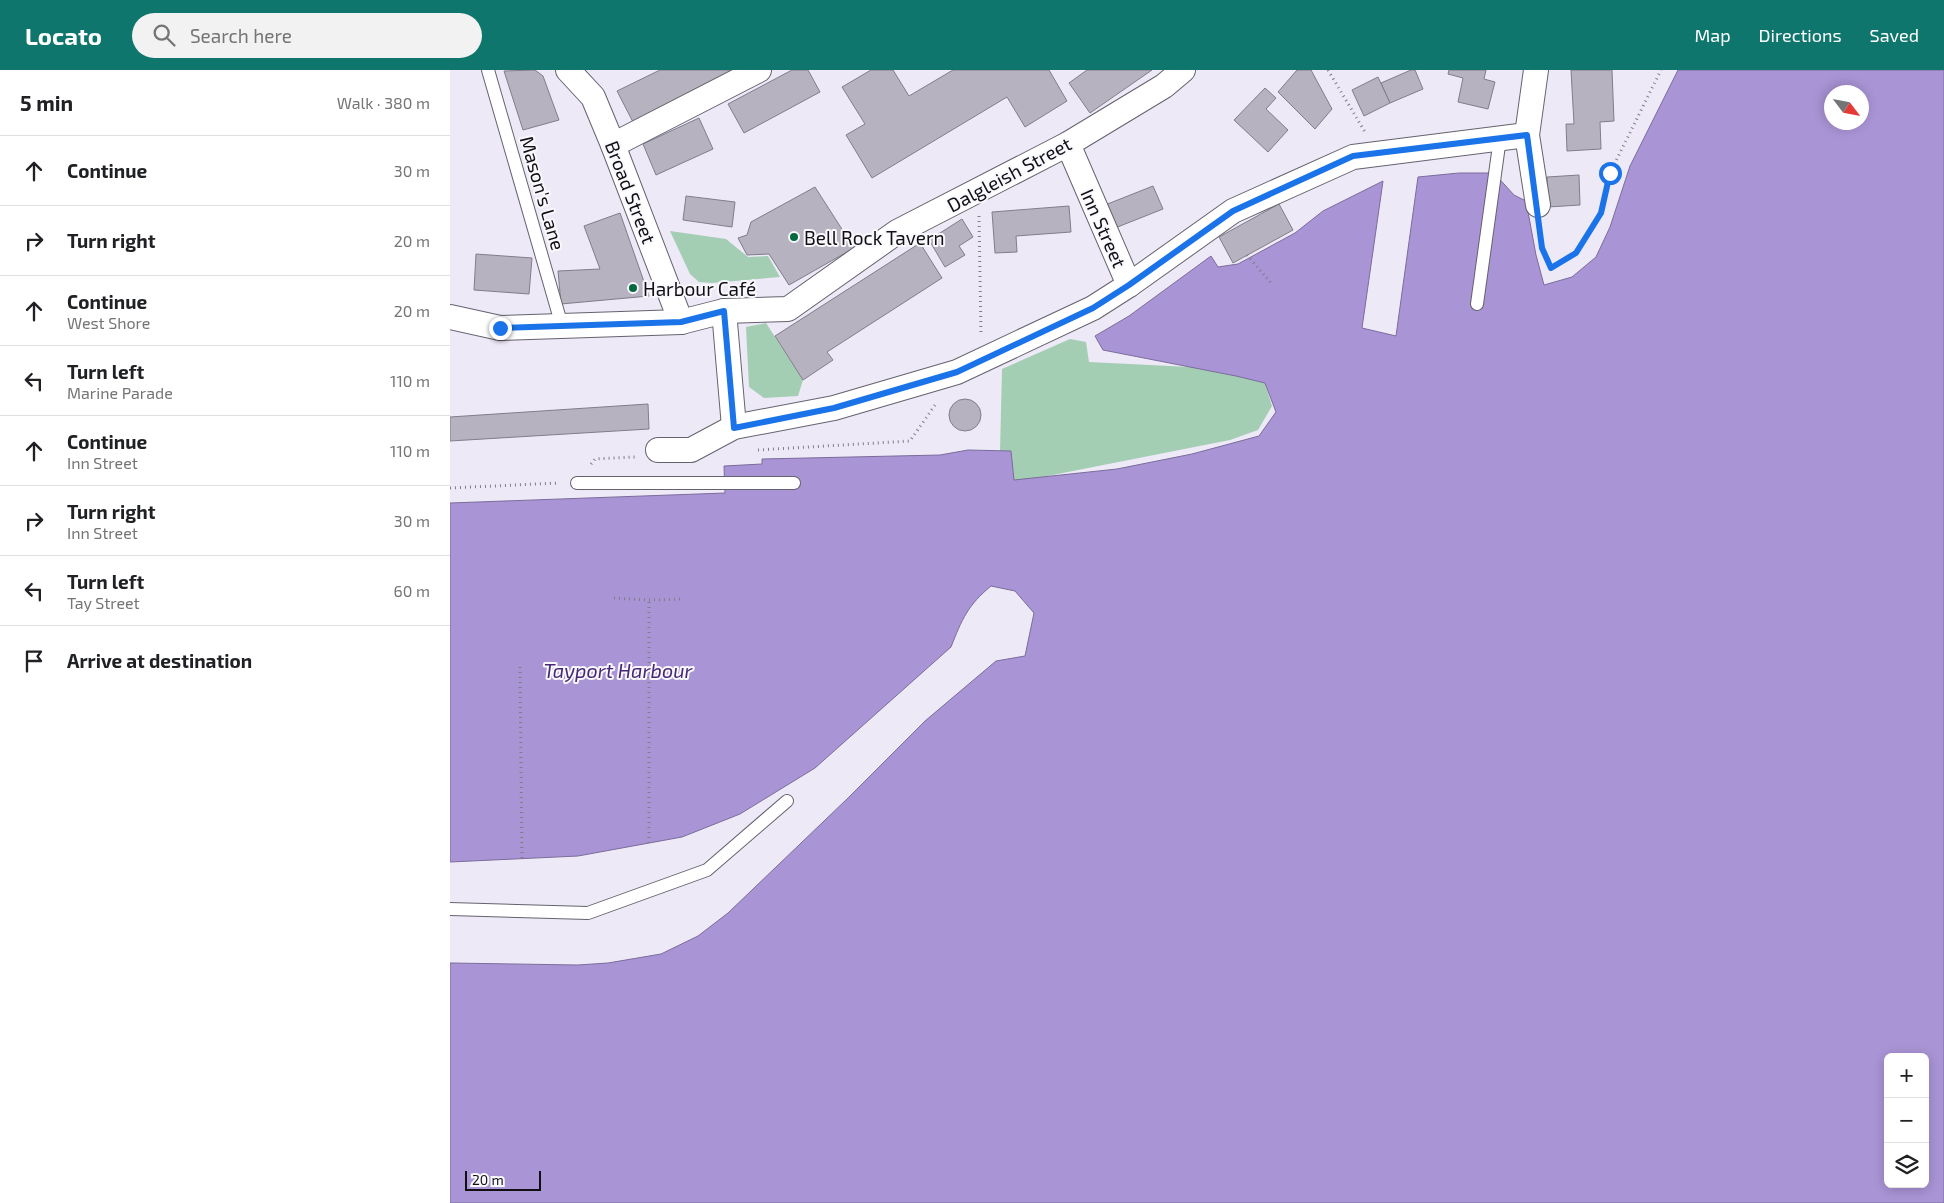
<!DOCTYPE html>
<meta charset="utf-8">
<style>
:root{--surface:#fff;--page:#f2f2f2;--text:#202124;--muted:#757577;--line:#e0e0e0;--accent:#0f766e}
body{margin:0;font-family:"Exo 2",sans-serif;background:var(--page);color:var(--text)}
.controls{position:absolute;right:15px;bottom:15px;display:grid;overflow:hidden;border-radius:8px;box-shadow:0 2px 12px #0003}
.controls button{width:45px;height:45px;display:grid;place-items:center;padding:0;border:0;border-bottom:1px solid var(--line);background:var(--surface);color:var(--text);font:25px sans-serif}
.compass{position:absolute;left:1374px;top:15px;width:45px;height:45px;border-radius:50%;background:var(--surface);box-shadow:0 2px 12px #0003;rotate:122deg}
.scale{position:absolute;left:15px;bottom:12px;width:76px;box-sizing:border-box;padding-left:5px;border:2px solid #110f14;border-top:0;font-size:14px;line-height:18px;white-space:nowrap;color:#110f14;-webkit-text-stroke:4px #f9f8fd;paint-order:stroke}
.stop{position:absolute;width:15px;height:15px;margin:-11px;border:4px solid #1a73e8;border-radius:50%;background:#fff}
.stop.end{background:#1a73e8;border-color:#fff;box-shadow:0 1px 5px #0008}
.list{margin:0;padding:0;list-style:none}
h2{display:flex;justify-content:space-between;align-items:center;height:65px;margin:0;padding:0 20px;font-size:21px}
h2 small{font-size:16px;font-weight:400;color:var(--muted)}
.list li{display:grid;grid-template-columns:32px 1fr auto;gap:15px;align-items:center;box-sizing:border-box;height:70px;padding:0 20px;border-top:1px solid var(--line)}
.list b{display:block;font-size:19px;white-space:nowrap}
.list p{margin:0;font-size:16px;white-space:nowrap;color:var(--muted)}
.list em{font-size:16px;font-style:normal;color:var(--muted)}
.icon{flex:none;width:28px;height:28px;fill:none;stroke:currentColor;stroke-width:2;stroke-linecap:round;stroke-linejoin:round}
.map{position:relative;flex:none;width:1494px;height:1133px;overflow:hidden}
header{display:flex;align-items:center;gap:30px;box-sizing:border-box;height:70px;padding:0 25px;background:var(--accent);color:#fff}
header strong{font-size:24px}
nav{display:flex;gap:28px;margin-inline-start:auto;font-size:18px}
.search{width:350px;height:45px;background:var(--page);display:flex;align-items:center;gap:12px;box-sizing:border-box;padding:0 18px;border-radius:28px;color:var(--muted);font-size:19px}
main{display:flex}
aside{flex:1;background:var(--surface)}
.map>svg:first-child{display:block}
.green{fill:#a4ceb4}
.water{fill:#a994d5;stroke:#7b6c9b;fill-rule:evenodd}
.building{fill:#b6b2bf;stroke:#817d8a}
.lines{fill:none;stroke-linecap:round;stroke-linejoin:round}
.lane-casing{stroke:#65626e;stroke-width:14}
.street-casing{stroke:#65626e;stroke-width:26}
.path{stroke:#807d87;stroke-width:3;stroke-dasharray:1 4;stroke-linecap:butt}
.lane{stroke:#fff;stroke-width:12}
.street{stroke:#fff;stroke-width:24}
.route{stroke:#1a73e8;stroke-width:6}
.poi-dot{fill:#04693f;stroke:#f9f8fd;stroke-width:2}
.labels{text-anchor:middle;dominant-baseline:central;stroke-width:4;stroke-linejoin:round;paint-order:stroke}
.street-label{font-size:19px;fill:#110f14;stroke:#f9f8fd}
.poi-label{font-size:19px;fill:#110f14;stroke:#f9f8fd;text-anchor:start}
.water-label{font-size:20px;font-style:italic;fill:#472875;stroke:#f9f8fd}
</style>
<header>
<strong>Locato</strong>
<div class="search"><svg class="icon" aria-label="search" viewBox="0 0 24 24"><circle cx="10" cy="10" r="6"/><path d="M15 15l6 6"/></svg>Search here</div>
<nav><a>Map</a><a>Directions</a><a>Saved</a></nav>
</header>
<main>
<aside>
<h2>5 min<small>Walk · 380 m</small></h2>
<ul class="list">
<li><svg class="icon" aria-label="ahead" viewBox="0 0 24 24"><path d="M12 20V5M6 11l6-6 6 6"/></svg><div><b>Continue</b></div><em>30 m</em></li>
<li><svg class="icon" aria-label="right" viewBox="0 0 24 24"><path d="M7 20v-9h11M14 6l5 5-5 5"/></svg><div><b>Turn right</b></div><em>20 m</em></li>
<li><svg class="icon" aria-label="ahead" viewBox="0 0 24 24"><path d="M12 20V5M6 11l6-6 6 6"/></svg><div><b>Continue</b><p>West Shore</p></div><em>20 m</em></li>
<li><svg class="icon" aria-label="left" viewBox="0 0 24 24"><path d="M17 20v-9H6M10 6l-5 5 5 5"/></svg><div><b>Turn left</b><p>Marine Parade</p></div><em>110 m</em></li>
<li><svg class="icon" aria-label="ahead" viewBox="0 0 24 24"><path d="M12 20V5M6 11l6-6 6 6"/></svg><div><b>Continue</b><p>Inn Street</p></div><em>110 m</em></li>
<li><svg class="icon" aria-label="right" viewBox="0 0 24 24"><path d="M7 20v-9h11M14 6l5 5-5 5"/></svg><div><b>Turn right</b><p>Inn Street</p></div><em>30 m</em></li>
<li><svg class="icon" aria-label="left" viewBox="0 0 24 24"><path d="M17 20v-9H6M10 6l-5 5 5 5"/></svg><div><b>Turn left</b><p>Tay Street</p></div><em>60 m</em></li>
<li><svg class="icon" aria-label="arrive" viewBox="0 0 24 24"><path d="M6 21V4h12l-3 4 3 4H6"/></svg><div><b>Arrive at destination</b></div></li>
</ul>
</aside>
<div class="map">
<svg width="1494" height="1133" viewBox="0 0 1494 1133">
<rect width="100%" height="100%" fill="#ede9f7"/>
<g class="green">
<path d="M220,161L276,169L298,187L318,186L330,207L262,213L249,212L240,204Z"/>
<path d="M316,253L353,310L348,326L314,328L299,317L296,257Z"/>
<path d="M620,269L636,272L639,292L801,300L815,313L822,336L808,360L780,370L552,415L550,382L552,299Z"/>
</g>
<path class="water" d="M1228,0H1494V1133H0V893L128,895L158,893L211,884L248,866L278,843L397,729L475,651L546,591L575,586L584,543L565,521L541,516C518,535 512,549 501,577L365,698L290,744L232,767L128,786L0,792V433L275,423L274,396L312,394V389L490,385L518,380L561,381L564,410L667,399L742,384L809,366L826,342L815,313L786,306L653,280L645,266L679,246L761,186L768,197L788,194L845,163L873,141L933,111L912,258L946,266L968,107L1009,103H1044L1064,125L1076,131L1086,185L1094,215L1122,207L1146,187L1160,157L1180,96ZM1382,22H1412V52H1382ZM1438,987H1475V1114H1438Z"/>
<g class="building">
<path d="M85,0L93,6L109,50L73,60L54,1Z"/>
<path d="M210,0H287L183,52L167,21Z"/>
<path d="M342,0H358L370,22L294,63L278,34Z"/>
<path d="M421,0H443L459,26L503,0H599L617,31L575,57L557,27L422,108L396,65L415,54L392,17Z"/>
<path d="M637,0H702L640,43L619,13Z"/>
<path d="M847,0H861L882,39L865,59L828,22Z"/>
<path d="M961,0H965L973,19L940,33L931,13Z"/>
<path d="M999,0H1036L1034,9L1045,12L1038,39L1008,32L1013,8L998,4Z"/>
<path d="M1121,0H1162L1164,51L1150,52L1151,79L1117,81L1116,54H1124Z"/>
<path d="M928,7L940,33L914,46L902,20Z"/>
<path d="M815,18L826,28L816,39L838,60L818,82L784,50Z"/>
<path d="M249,48L263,79L206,105L193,74Z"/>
<path d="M1129,105L1130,135L1098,137L1097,107Z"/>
<path d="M703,116L713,139L660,160L650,137Z"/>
<path d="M365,117L404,178L339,215L319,184L297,185L288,168L297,165L301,152Z"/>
<path d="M236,126L285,132L282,157L233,150Z"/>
<path d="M829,134L843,160L783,193L769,167Z"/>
<path d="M619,136L621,162L566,166L567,182L545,183L542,142Z"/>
<path d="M170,143L199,226L111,234L108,201L150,199L134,156Z"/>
<path d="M512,149L523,167L509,176L515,185L495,197L479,170Z"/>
<path d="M470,173L492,208L377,282L383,290L353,310L325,266Z"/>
<path d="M26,184L82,188L79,224L24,220Z"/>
<circle cx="515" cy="345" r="16"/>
<path d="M198,334L199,359L0,371V347Z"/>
</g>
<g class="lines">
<g class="lane-casing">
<g id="lane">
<path d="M38,0L112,256"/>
<path d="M1027,234L1050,68"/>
<path d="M127,413H344"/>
<path d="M0,839L138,843L257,800L337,731"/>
</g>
</g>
<g class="street-casing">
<g id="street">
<path d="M118,0L143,27L163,75L231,252"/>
<path d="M1086,0L1077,65L1088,135"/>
<path d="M618,74L679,215"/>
<path d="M163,75L309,0"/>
<path d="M274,241L284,357"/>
<path d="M0,247L50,258L231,252L274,241L338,239L447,162L618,74L714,16L733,0"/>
<path d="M208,380H241L284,357L384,338L507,302L643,238L679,215L783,141L903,87L1077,65"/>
</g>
</g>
<g class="path">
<path d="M878,0L915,62"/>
<path d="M529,146L531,265"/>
<path d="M1090,157L1092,178L1101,198L1126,183L1151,143L1160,103L1211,0"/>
<path d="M797,185L821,213"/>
<path d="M308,380L460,371L485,335"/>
<path d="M141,394L145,389L185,387"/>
<path d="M0,418L109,413"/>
<path d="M164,528L199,530L233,529"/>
<path d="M70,597L72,789"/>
<path d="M199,773V530"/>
</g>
<use href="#lane" class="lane"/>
<use href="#street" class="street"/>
</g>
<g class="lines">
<path class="route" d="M50,258L231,252L274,241L284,358L384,338L507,302L643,238L679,215L783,141L903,86L1077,65L1092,178L1101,198L1126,183L1151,143L1160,103"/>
</g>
<g class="poi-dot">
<circle cx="344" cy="167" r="5"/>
<circle cx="183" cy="218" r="5"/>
</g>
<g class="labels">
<g class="street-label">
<text transform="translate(559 104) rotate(-28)">Dalgleish Street</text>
<text transform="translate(181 122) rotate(69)">Broad Street</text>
<text transform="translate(93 123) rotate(74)">Mason's Lane</text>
<text transform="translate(654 158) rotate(66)">Inn Street</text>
</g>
<g class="poi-label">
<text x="354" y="167">Bell Rock Tavern</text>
<text x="193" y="218">Harbour Café</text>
</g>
<g class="water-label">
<text x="168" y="600">Tayport Harbour</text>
</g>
</g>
</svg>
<div class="controls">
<button>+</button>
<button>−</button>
<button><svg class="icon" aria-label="layers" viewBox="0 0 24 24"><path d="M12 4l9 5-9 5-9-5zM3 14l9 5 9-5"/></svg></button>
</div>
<svg class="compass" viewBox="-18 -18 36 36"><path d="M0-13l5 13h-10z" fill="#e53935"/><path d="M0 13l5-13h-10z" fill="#757577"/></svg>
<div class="scale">20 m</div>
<div class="stop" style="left:1160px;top:103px"></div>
<div class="stop end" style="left:50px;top:258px"></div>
</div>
</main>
